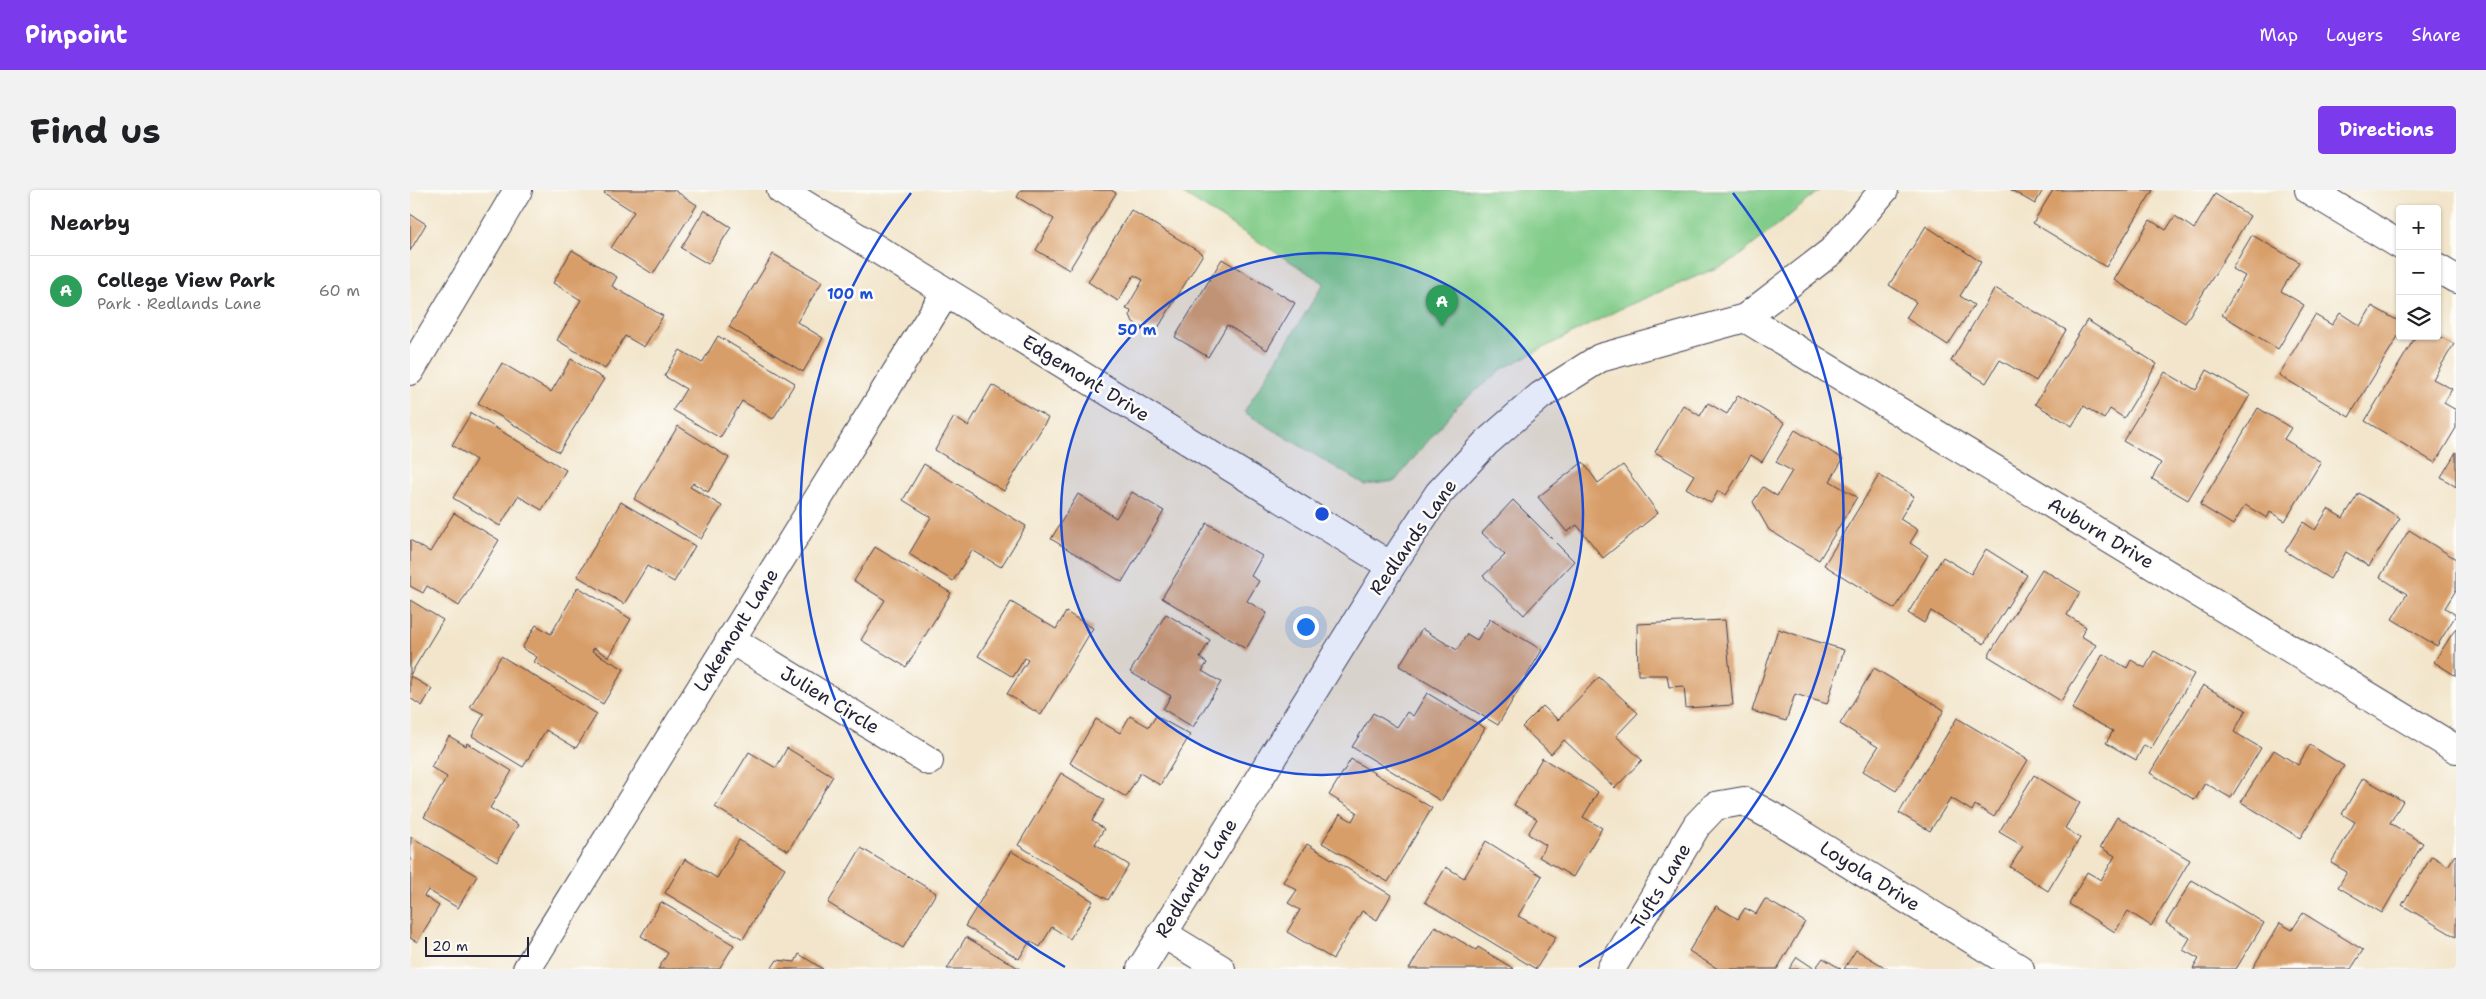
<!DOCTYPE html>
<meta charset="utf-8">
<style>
:root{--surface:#fff;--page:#f2f2f2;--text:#202124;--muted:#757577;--line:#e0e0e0;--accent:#7c3aed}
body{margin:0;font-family:"Shantell Sans",sans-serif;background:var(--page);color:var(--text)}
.controls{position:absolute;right:15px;top:15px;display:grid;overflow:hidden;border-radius:5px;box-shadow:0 1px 4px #0004}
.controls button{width:45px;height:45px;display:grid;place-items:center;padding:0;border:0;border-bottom:1px solid var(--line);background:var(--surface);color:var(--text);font:25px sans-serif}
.scale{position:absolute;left:15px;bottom:12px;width:104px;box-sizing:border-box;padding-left:5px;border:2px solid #22223b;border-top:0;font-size:14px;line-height:18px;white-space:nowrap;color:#22223b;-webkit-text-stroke:4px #fdfcf7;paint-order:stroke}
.you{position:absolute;left:895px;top:436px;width:18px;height:18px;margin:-12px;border:4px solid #fff;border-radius:50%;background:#1a73e8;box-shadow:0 0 0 8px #1a73e833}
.badge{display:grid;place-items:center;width:32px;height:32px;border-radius:50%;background:var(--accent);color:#fff;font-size:16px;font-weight:700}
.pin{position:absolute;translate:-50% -41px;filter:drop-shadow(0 1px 2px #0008)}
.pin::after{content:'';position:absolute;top:26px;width:18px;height:15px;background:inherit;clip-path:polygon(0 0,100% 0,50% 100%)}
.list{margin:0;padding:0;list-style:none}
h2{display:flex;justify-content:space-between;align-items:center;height:65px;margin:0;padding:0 20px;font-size:21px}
h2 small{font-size:16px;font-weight:400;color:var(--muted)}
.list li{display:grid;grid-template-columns:32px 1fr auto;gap:15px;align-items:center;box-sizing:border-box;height:70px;padding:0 20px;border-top:1px solid var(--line)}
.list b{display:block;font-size:19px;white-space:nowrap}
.list p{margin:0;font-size:16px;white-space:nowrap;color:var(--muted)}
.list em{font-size:16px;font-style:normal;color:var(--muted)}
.icon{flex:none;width:28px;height:28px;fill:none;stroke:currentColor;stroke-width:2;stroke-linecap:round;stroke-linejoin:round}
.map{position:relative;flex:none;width:2046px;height:779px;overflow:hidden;border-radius:5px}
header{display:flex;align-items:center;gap:30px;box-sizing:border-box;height:70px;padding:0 25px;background:var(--accent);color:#fff}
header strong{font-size:24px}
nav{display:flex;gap:28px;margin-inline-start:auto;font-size:18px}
.intro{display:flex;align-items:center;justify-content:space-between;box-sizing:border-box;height:120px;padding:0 30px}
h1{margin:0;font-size:35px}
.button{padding:12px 22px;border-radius:5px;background:var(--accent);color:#fff;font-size:18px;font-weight:700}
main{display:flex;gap:30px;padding:0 30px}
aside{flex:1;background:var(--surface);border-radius:5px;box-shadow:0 1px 4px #0004}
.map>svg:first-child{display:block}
.green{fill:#82cc89;stroke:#527762}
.building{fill:#d89e69}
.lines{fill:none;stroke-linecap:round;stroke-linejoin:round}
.minor-casing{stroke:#413f51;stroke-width:30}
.minor{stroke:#fff;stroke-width:28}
.ring{fill:none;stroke:#1d4ed8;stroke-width:2.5}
.labels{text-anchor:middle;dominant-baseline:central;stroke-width:5;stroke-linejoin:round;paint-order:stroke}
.street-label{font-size:19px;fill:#22223b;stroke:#fdfcf7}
.centre{fill:#1d4ed8;stroke:#fdfcf7;stroke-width:2.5}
.ring-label{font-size:15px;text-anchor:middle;font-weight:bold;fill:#1d4ed8;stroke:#fdfcf7;stroke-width:5;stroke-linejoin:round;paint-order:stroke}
</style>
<header>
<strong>Pinpoint</strong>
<nav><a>Map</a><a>Layers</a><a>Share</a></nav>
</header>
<div class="intro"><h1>Find us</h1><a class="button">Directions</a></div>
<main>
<aside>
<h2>Nearby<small></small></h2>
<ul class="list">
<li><span class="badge" style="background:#2e9e5b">A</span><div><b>College View Park</b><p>Park · Redlands Lane</p></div><em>60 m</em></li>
</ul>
</aside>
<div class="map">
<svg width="2046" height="779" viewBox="0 0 2046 779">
<rect width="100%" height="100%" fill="#fdfcf7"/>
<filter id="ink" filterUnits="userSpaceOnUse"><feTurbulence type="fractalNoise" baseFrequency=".02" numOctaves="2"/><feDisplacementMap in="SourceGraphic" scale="10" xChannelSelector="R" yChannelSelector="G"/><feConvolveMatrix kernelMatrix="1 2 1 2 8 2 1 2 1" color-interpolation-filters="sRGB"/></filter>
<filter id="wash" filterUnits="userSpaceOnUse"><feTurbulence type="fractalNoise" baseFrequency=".0096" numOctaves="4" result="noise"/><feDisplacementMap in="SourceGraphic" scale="20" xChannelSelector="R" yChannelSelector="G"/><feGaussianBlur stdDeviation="1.12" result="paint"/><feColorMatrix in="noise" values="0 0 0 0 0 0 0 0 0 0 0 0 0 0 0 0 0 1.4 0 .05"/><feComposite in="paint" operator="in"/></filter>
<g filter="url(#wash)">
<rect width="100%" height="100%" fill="#f2e5cb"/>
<path class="green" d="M767,0H1411L1323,71L1212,118L1092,179L1047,216L985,291L955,295L834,222L914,93Z"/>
<g id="blocks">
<g class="building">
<path d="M196,0H264L287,15L243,84L201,58L224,22L194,3Z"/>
<path d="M611,0H701L706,3L659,80L626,60L644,29L607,7Z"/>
<path d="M1601,0H1633L1625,14Z"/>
<path d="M1643,0H1743L1696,77L1623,33Z"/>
<path d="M1805,4L1840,26L1775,133L1704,90L1740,30L1756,40L1765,26L1784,39Z"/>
<path d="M294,20L321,37L298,74L271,58Z"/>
<path d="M721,20L793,64L748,138H733L723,132L720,125L721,121L716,119L733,90L724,85L708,111L678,92Z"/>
<path d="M0,24L16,34L0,61Z"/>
<path d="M1516,36L1571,72L1550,106L1564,115L1538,155L1496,128L1506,112L1479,95Z"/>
<path d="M1842,45L1889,72L1871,101L1894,115L1868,159L1812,125L1835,86L1822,79Z"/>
<path d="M162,60L207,87L202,96L253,126L234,157L215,146L195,179L147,150L171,110L143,93Z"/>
<path d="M363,64L412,92L387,132L413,148L393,182L319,137Z"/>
<path d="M812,69L885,113L857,160L817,135L798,167L765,147Z"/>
<path d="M1585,98L1656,140L1626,191L1590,170L1576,193L1541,171Z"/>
<path d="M1962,116L1990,132V143L1939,227L1869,185L1905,125L1922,135L1930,123L1950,136Z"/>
<path d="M1677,130L1747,174L1714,228L1700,219L1694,229L1674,216L1662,236L1625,214Z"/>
<path d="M2027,145L2044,154L2023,189L2042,199L2034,213L2046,220V238L2025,273L1955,231L2006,146Z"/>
<path d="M308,146L385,193L363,229L332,211L310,248L263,220L276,199L254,186L270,160L292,173Z"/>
<path d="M161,169L194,189L149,262L68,213L92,173L141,202Z"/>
<path d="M1797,180L1840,205L1778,310L1742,289L1751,273L1713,251L1755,182L1786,200Z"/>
<path d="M582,195L638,228L594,301L525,260L544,227L558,236Z"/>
<path d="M1328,205L1375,233L1352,272L1341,265L1316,305L1308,301L1301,313L1276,298L1284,285L1245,262L1273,215L1290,226L1298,213L1317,224Z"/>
<path d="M1848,218L1881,238L1874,249L1911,272L1875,331L1860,322L1857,328L1835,315L1823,335L1790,315Z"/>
<path d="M61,223L156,280L132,320L108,306L90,336L43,308L66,270L42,255Z"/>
<path d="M268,236L319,268L298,302L283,293L280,297L312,316L291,349L224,309Z"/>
<path d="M1385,240L1433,269L1420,291L1447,307L1409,370L1359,340L1343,312L1353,297L1367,306L1382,281L1366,272Z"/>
<path d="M2046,262V297L2031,287Z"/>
<path d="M1173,272L1188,293L1213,275L1248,323L1193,368L1167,335L1157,342L1128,307Z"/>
<path d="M514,274L616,336L591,377L562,360L543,391L499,364L521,327L493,310Z"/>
<path d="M1469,285L1504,306L1490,329L1508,340L1500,353L1518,365L1485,419L1414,375Z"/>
<path d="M722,302L754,321L712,392L641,349L668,304L706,328Z"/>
<path d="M1949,303L1990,328L1959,376L1936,362L1920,389L1875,361L1893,332L1905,340L1918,319L1933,328Z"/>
<path d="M1103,310L1164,371L1114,425L1073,386L1095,365L1072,343Z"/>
<path d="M211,312L285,356L264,392L237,376L214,414L167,386Z"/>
<path d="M44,323L89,350L49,416L17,396L13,403L0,396V350L20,362Z"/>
<path d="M797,333L852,366L841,386L849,391L837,411L857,423L836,459L752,408Z"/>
<path d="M1999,340L2046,369V400L2035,418L2046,425L2027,456L1982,429L1997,404L1970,387Z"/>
<path d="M465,357L541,403L496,477L451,450L475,410L444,391Z"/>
<path d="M1576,359L1617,385L1574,454L1521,421L1514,433L1498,423L1533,367L1561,384Z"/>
<path d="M1632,379L1670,402L1657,425L1676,437L1671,446L1686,455L1651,511L1578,466Z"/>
<path d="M168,397L221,429L199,467L184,458L182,461L214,479L193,514L124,472L127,467L112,458L126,435L141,444Z"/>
<path d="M0,410L33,430L0,485Z"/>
<path d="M601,412L646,439L656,422L683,438L631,525L597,504L618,470L615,468L603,487L568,466Z"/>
<path d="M756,424L800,450L790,468L797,473L792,481L811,492L783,537L753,519L761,506L720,482Z"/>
<path d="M1080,429L1132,460L1088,535L989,476L1012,439L1047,460L1057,444L1067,450Z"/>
<path d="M1315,430L1323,515L1276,518L1274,496L1259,497L1257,485H1228L1227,434Z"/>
<path d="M2046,438V486L2024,472Z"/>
<path d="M1368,439L1434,460L1417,514L1385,504L1376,531L1342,521Z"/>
<path d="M1744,461L1784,484L1741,559L1734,555L1726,570L1696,553L1703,541L1662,519L1693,464L1717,478L1721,470L1735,478Z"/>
<path d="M91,466L187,524L166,558L136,540L113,577L62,546L74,524L60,517Z"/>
<path d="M1464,478L1534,520L1486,601L1453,581L1468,557L1430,534Z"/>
<path d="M0,486L22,499L12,516L0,508Z"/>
<path d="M1189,487L1228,523L1206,546L1232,570L1205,598L1154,550L1141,564L1112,537L1133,516L1148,530Z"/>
<path d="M1793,495L1836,520L1824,542L1851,558L1821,608L1795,593L1785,610L1740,583Z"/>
<path d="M1017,503L1075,538L1031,611L942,557L963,523L987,537L997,522L1003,526Z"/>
<path d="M720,526L739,537L746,526L780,545L750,595L730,583L716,607L660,573L686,529L710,543Z"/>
<path d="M1547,528L1618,570L1584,627L1565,615L1562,621L1541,608L1520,641L1489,623Z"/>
<path d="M39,546L56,556L57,553L102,581L80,618L108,635L87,671L14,627L37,587L21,577Z"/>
<path d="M1900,555L1934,576L1890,648L1831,612L1864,560L1888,575Z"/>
<path d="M377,558L423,586L378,661L305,617L339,562L366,578Z"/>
<path d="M1132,568L1188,602L1173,627L1192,638L1163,687L1129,667L1136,655L1118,644L1127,629L1104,615Z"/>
<path d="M941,569L1022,618L978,692L912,653L930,624L942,631L947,622L919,605Z"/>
<path d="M651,583L695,610L682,631L694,639L685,654L719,675L698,710L608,655Z"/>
<path d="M1624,585L1670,613L1655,638L1670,648L1638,701L1600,677L1613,656L1589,642Z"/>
<path d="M1953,588L1993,611L1980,633L2013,653L1972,723L1928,697L1937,682L1921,673L1945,632L1932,624Z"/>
<path d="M1707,627L1780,670L1741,736L1718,721L1705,742L1659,714L1677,682L1691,690L1705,666L1690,657Z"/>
<path d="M1,647L67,686L48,718L18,700L14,706L29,716L7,752L0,748Z"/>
<path d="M329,650L375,678L333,749L255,703L275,669L307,688Z"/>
<path d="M1076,651L1132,686L1108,726L1146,747L1126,779L1015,712L1036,677L1054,688Z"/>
<path d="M897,654L981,705L967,730L952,721L923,769L877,742L890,720L878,713L887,700L873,692Z"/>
<path d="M451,658L526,703L493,758L418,713Z"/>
<path d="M601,661L683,711L660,749L642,737L630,757L620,751L609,769L555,736Z"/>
<path d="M2045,665L2046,666V747L1992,715L2022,666L2038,676Z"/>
<path d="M1782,690L1854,733L1826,779H1783L1789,769L1773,760L1780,748L1756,733Z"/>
<path d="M1355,709L1395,732L1367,779H1308L1279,761L1306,716L1328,729L1335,718L1346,724Z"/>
<path d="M251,712L324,755L309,779H248L258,763L231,746Z"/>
<path d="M1893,723L1953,760L1941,779H1842L1870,733L1882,740Z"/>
<path d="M1025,736L1066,760L1068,757L1104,779H999Z"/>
<path d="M556,747L610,779H537Z"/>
<path d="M1446,760L1478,779H1434Z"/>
<path d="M389,764L413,779H361L367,770L385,772Z"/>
<path d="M1387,767L1405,779L1413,768L1431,779H1379Z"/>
</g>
</g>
</g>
<g filter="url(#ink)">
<use href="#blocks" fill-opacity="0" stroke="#413f51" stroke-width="1"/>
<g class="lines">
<g class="minor-casing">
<g id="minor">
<path d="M371,0L981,376"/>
<path d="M1899,0L1990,55"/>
<path d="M2027,78L2046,89"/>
<path d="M1335,128L2046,559"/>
<path d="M0,181L108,0"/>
<path d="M320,449L519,571"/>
<path d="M752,743L811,779"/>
<path d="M117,779L536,102"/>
<path d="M731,779L981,376L1029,303L1076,253L1130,206L1190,168L1335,128L1422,61L1474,0"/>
<path d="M1201,779L1287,635L1305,616L1334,611L1365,628L1610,779"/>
</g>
</g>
<use href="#minor" class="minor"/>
</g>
</g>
<circle cx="912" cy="324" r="261" fill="#1d4ed8" fill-opacity=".12"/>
<g class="ring">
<circle cx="912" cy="324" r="261"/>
<path d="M655 777A521 521 0 0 1 501 3M1323 3A521 521 0 0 1 1169 777"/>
</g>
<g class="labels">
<g class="street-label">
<text transform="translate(676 188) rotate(32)">Edgemont Drive</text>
<text transform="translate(1691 343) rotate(31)">Auburn Drive</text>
<text transform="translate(1003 347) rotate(-55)">Redlands Lane</text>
<text transform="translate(326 440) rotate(-58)">Lakemont Lane</text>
<text transform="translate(420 510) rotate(31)">Julien Circle</text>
<text transform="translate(1460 686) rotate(32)">Loyola Drive</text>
<text transform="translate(786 688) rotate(-58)">Redlands Lane</text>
<text transform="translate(1251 696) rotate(-59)">Tufts Lane</text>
</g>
</g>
<circle cx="912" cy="324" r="8" class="centre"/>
<g class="ring-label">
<text x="440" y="109">100 m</text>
<text x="727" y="145">50 m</text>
</g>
</svg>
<div class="controls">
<button>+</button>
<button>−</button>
<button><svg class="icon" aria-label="layers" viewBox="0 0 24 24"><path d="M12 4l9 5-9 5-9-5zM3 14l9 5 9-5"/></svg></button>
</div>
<div class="scale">20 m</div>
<div class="you"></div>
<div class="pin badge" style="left:1032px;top:136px;background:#2e9e5b">A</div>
</div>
</main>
